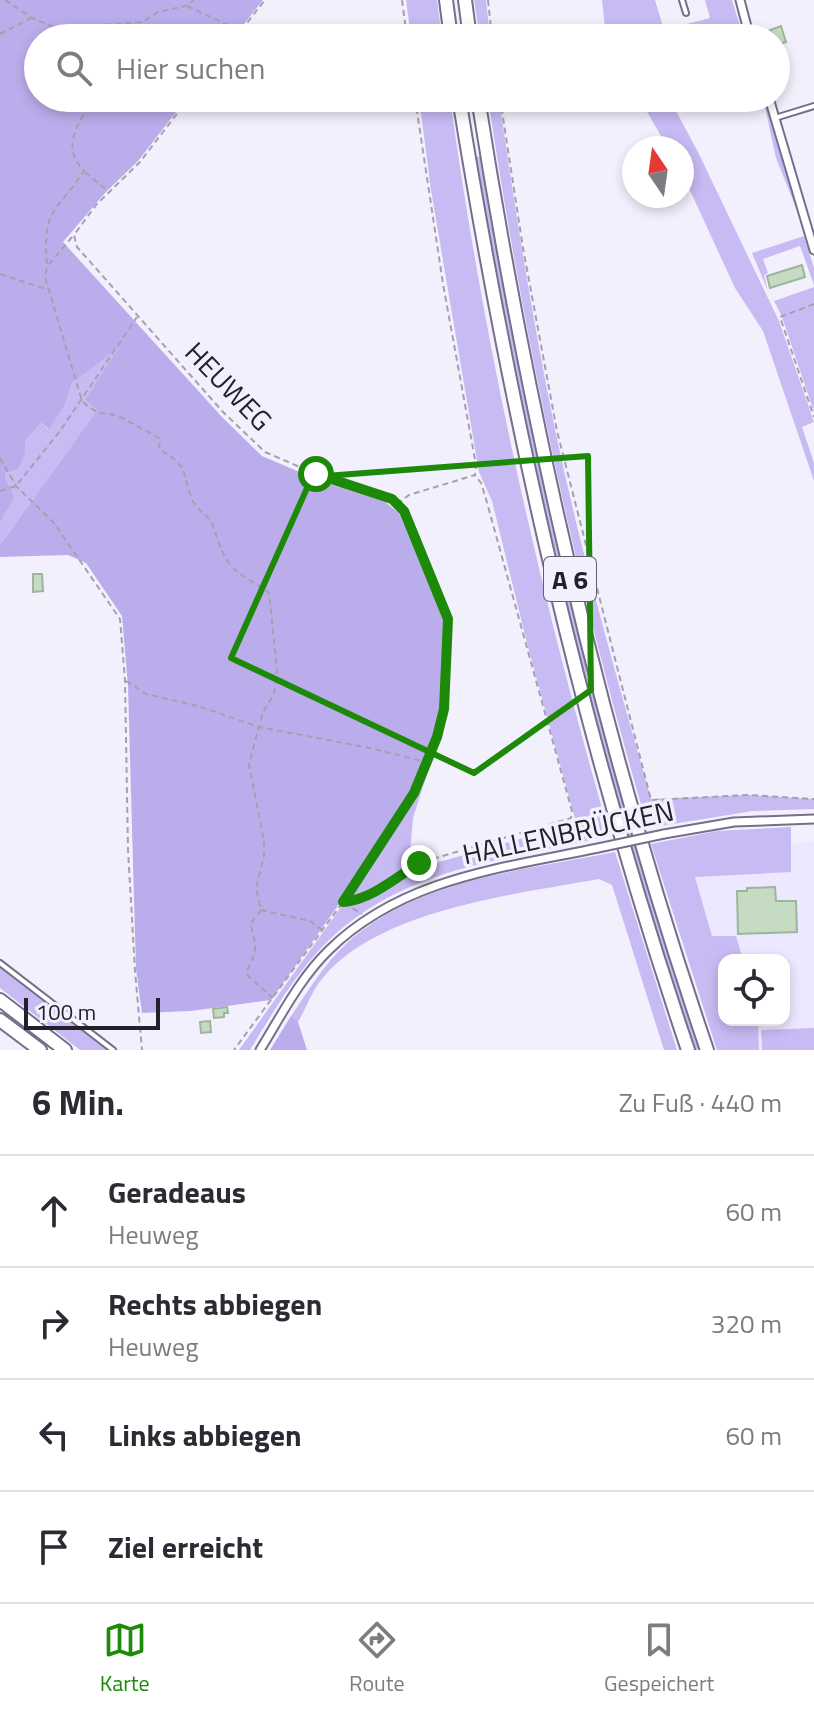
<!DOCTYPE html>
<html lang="de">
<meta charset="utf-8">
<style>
:root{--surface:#fff;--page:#f2f2f3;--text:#2b2b33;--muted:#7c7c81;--line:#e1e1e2;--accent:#1c8a08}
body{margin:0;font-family:"Titillium Web",sans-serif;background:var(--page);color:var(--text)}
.controls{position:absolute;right:24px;bottom:24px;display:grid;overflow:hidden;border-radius:16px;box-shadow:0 4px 12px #0003}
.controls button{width:72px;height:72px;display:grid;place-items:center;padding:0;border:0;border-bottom:2px solid var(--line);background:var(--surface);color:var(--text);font:40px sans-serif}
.compass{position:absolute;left:622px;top:136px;width:72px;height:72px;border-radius:50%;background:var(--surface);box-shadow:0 4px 12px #0003;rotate:347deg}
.scale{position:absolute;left:24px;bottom:20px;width:136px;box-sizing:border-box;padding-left:8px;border:4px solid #23202b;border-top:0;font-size:22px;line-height:28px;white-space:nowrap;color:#23202b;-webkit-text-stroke:6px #f3f0fd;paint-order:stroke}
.stop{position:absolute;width:24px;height:24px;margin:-18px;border:6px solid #1c8a08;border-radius:50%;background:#fff}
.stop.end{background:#1c8a08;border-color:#fff;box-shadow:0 2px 8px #0008}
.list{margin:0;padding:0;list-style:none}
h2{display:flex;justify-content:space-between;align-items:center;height:104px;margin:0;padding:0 32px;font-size:34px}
h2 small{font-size:26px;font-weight:400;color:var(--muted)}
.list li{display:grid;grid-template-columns:52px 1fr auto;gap:24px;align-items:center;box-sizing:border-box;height:112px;padding:0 32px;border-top:2px solid var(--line)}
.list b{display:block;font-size:30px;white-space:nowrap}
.list p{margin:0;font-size:26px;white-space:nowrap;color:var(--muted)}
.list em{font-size:26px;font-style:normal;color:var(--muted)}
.icon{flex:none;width:44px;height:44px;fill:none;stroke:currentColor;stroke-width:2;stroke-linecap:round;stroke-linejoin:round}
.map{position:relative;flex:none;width:814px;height:1050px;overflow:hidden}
.search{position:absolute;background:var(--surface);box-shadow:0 4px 12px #0003;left:24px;right:24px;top:24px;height:88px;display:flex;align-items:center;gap:20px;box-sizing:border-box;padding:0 28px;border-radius:44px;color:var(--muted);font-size:30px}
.sheet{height:552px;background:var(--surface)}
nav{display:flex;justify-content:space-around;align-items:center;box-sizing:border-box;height:112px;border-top:2px solid var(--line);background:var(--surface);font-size:22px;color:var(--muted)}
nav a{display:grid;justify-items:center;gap:4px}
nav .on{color:var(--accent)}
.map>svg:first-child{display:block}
.built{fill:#ece8ff}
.green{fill:#c8bbf4}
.forest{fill:#bbadeb}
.building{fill:#c5dbc2;stroke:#9eb49b;stroke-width:2}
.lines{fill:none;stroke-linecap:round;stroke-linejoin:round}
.service-casing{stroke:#756f8a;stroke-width:8}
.minor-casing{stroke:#756f8a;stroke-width:11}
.trunk-casing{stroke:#756f8a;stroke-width:16}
.motorway-casing{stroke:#756f8a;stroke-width:16}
.path{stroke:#a4a1ae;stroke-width:2;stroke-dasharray:6 4;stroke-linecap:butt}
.service{stroke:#fff;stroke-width:4}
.minor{stroke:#fff;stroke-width:7}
.trunk{stroke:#fff;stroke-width:12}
.motorway{stroke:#fff;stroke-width:12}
.minor-bridge-casing{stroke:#756f8a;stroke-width:11;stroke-linecap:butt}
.minor-bridge{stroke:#fff;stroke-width:7}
.route{stroke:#1c8a08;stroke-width:10}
.marked{fill:none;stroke:#1c8a08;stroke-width:6;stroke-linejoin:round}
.labels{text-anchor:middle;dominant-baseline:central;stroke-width:7;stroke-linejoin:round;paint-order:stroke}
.shield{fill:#f3f0fd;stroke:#615e6a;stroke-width:2}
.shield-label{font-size:26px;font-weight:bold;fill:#23202b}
.street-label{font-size:28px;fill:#23202b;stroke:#f3f0fd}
</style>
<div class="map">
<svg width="814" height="1050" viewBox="0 0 814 1050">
<rect width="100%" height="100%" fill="#f3f0fd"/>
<path class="built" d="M814,841V1050H744L734,1020H784V960H724V992L678,860Z"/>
<g class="green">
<path d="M406,0H437L442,38H411Z"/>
<path d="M474,0H486L490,38H480Z"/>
<path d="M602,0H655L664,30L710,18L705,0H732L740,26L748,38H606Z"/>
<path d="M419,98H450C484,347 540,595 610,836C509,859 400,867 324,945C294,976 272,1014 250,1050H239L346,900L419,788L430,765L413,818L409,865L425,866L568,825L575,819L528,647L492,501L479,472L431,190Z"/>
<path d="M488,98H499C515,210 533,323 556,434C582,557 617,678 651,799L749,795L814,799V809L753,811L648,828C577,589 525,345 488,98Z"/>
<path d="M639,98H669L698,152L779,321L814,422L802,427L814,463V481L763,331L735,288L682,173V148H668Z"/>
<path d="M763,98H766L806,233L776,158Z"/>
<path d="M480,156C512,346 549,534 600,719C630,831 664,940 700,1050H694C595,761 528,465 476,165L477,157Z"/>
<path d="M804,236L814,268V285L800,246L763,259L768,273L764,275L768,291L752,253Z"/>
<path d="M814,287V412L782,317L774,301Z"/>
<path d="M121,344L86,400L97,410L0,545V523L15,497L5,477L6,472L25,454V441L41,423L48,429L66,403L72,383Z"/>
<path d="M791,827V872L695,877L712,936H736L743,960H724V1020H758L759,1050H717L651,844L717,831Z"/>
<path d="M615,852L677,1050H664L612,885L599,879C517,894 376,910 322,979C312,991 306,1008 298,1022L291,1016C308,991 324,964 347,943C417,879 526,870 615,852Z"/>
<path d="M0,966L109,1050H80L0,988Z"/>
<path d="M814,1028V1050H762L761,1030Z"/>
</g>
<g class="forest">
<path d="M0,0H263L233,38H38V98H187L138,161L105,193L63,242L222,417L262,456L323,482L385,502L399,513L444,620L442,705L435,737L414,787L378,845L337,907L271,1000L191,1011L142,1013L136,969L128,686L122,616L86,563L68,555L0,557V545L97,410L85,400L119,347L72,383L66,403L49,429L41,423L25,441V454L18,469L6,472L5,477L15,497L0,523Z"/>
<path d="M291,1016L298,1022L307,1050H270Z"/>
</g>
<g class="building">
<path d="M781,26L786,42L776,45V38H773L770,30Z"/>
<path d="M802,265L805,277L770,288L767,276Z"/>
<path d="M33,574H42L43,591L33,592Z"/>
<path d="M775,887L776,901H796L797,932L738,934L737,891H747V888Z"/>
<path d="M227,1007L228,1013H224V1017L214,1018L213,1009Z"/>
<path d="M210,1021L211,1032L201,1033L200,1022Z"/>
</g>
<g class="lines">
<g class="service-casing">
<g id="service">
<path d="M682,0L686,13"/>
<path d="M775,118L814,106"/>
<path d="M0,963L113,1050"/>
</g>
</g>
<g class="minor-casing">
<g id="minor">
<path d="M740,0L750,38"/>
<path d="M769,98L814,250"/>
<path d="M664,834L734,822L814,819"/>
<path d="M260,1050C281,1016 300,978 329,950C402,878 503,868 598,848"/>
</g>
</g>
<g class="trunk-casing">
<g id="trunk">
<path d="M0,1000L65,1050"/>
<path d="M0,1020L40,1050"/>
</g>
</g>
<g class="motorway-casing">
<g id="motorway">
<path d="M446,0L451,38"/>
<path d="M465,0L470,38"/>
<path d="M459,98C512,424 582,737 688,1050"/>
<path d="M478,98C529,421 601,740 707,1050"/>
</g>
</g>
<g class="path">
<path d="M5,0L32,18L68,33L98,25L143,22L158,12L186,6L194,0"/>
<path d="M402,0L407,38"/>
<path d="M488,0L492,38"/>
<path d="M187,6L241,31"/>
<path d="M0,34L31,18"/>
<path d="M132,38L142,23"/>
<path d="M235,38L265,0"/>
<path d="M680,38L739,29"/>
<path d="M189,98L140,162L96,205L74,235L77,247L223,412L265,452L316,474L392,499L404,511L448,619L444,709L437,737L414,793L343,902L234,1050"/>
<path d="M500,98L523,248L557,431L651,800L749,795L814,799"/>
<path d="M85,172L108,191"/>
<path d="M72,237L47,267L45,277L82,401C100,419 107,410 124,419C136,426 148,431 160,439L159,449C190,467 181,471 192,499C196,510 206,513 211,522C218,536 219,550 229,563C240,577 255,582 269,593L277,669L274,694L263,712L249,764L264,841V856L256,888L261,910L250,924C253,934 257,945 254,954C252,963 247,966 247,975L273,998"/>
<path d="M47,264C42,208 57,212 84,171C59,144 81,126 90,98"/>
<path d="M0,274L46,289"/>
<path d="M814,304L780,317L814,417"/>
<path d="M0,458L16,486L54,523L120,619L125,680L128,850L135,971L142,1050"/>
<path d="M0,491L16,486L60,431L137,317"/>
<path d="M397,504L409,495L475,475L476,465L443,284L415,98"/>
<path d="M126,681L146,694L198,706L259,727L365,747L427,762"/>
<path d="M344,902L353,901L376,890L419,863L571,818L572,811L486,499L481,483L475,475"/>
<path d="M344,903L362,914"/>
<path d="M261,910L310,921L322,930"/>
</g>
<use href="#service" class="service"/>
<use href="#minor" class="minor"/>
<use href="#trunk" class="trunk"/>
<use href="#motorway" class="motorway"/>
<g class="minor-bridge-casing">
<path id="minor-bridge" d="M598,848L664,834"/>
</g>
<use href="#minor-bridge" class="minor-bridge"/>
</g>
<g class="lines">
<path class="route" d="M316,474L392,499L404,511L448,619L444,709L437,737L414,793L343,902C370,900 396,878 419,863"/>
</g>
<path class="marked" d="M588,456L591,690L474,773L231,658L312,477Z"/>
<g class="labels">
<rect class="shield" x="544" y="557" width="52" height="44" rx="6"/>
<g class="shield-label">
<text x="570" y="579">A 6</text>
</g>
<g class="street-label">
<text transform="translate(229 386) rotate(46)">HEUWEG</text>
<text transform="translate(568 832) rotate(-12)">HALLENBRÜCKEN</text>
</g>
</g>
</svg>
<div class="controls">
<button><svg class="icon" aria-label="locate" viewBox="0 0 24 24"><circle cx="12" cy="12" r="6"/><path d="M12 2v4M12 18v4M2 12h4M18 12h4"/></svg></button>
</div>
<svg class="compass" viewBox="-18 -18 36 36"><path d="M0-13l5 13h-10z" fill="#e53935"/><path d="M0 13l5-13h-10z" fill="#7c7c81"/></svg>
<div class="scale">100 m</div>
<div class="stop" style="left:316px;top:474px"></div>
<div class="stop end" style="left:419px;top:863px"></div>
<div class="search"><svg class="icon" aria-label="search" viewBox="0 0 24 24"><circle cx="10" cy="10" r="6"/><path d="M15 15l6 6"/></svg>Hier suchen</div>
</div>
<section class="sheet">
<h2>6 Min.<small>Zu Fuß · 440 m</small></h2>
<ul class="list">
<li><svg class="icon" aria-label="ahead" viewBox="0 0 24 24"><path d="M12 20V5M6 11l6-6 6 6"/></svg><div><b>Geradeaus</b><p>Heuweg</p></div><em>60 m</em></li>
<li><svg class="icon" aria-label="right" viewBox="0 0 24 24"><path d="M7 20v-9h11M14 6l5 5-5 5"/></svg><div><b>Rechts abbiegen</b><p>Heuweg</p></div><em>320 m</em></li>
<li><svg class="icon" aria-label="left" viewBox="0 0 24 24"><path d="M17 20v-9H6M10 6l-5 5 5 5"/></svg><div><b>Links abbiegen</b></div><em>60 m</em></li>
<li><svg class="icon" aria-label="arrive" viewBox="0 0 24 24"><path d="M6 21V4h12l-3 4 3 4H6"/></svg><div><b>Ziel erreicht</b></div></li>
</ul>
</section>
<nav>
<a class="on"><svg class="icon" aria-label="map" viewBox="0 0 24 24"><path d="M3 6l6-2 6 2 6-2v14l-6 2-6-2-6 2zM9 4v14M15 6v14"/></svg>Karte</a>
<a><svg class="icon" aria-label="directions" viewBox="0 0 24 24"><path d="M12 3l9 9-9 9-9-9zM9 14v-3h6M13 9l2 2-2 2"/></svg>Route</a>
<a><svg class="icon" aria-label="saved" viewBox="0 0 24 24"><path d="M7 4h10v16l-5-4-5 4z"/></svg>Gespeichert</a>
</nav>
